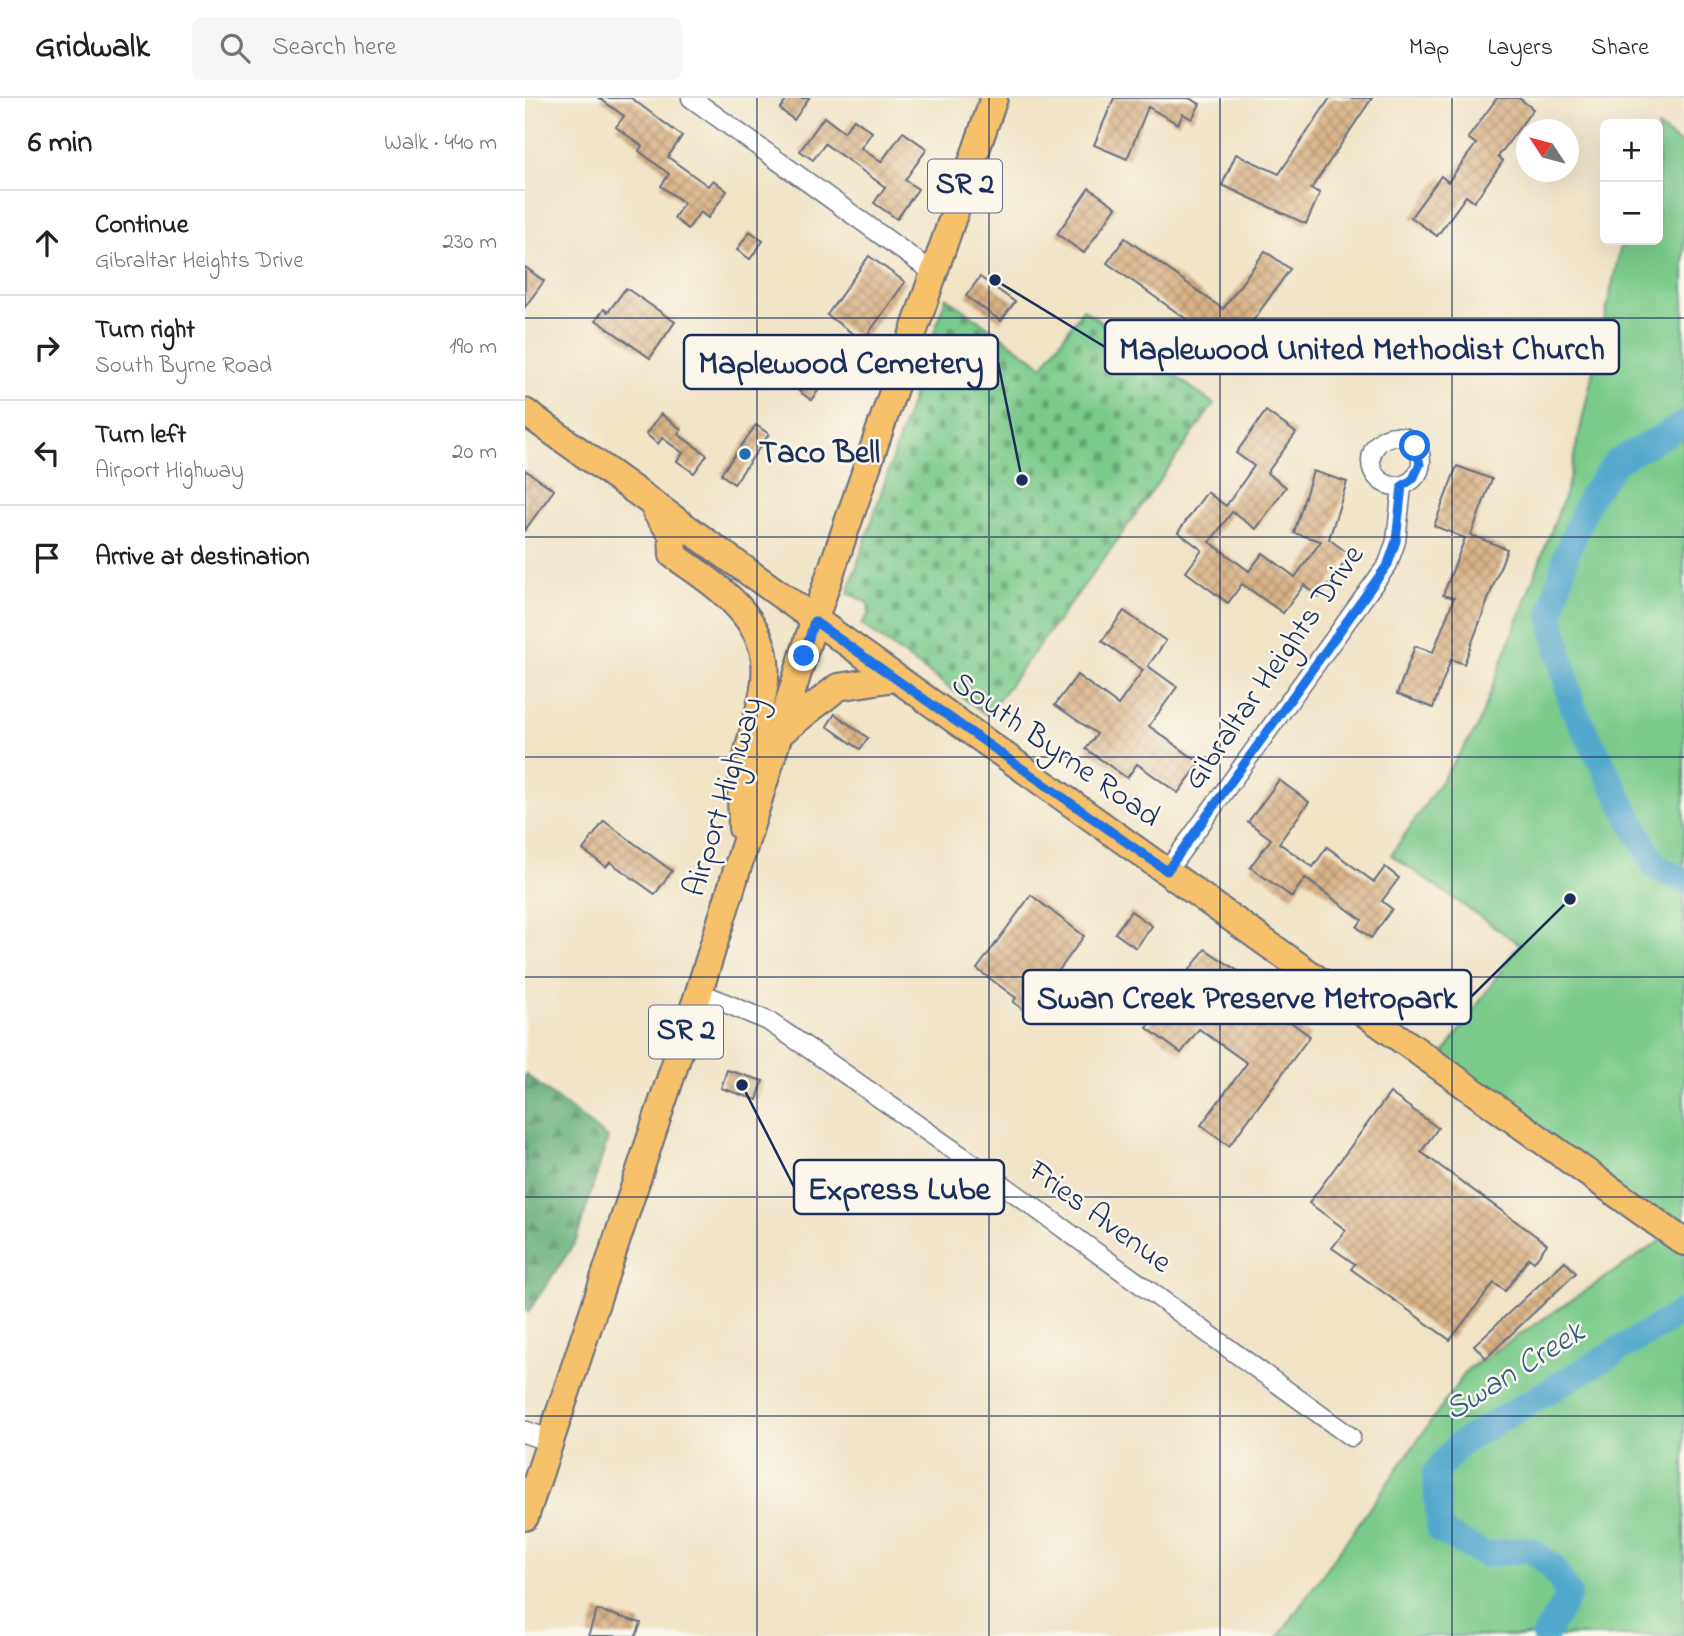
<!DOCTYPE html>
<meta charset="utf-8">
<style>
:root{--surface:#fff;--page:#f6f6f6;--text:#222;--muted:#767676;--line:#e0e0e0}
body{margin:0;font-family:"Indie Flower",sans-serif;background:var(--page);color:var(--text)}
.controls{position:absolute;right:21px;top:21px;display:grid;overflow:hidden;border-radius:10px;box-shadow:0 7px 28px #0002}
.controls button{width:63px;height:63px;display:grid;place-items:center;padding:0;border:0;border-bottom:2px solid var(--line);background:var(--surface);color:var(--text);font:35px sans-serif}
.compass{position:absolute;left:991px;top:21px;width:63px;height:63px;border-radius:50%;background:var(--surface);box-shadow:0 7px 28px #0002;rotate:306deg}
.stop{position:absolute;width:21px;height:21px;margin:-16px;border:5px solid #1a73e8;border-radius:50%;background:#fff}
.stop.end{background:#1a73e8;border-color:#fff;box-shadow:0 2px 7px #0008}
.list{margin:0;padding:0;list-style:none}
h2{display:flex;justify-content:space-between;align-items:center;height:91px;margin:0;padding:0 28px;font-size:30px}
h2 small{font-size:23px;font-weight:400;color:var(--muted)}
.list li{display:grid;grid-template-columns:46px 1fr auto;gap:21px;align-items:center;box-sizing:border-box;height:105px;padding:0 28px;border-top:2px solid var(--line)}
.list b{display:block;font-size:26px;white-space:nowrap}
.list p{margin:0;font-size:23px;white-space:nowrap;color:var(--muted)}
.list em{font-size:23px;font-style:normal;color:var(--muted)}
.icon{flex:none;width:38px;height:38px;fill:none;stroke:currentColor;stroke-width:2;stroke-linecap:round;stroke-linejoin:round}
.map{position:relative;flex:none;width:1159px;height:1538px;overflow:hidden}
header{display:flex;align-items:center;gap:42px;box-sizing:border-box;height:98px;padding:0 35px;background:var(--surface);border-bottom:2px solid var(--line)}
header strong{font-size:33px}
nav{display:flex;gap:38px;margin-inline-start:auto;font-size:24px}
.search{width:490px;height:63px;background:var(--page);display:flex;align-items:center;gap:18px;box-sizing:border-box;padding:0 24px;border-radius:10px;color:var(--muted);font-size:26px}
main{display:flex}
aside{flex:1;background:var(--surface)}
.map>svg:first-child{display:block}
.forest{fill:url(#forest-firs);stroke:#3e6e6a;stroke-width:2}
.cemetery{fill:url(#cemetery-stones);stroke:#4a7c74;stroke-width:2}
.park{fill:#79ca8b;stroke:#4a7c74;stroke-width:2}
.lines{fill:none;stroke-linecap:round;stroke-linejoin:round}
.river{stroke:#52a8ce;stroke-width:26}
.building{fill:url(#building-cross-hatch)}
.minor-casing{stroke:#666e82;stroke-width:21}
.tertiary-casing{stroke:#666e82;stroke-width:24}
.primary-casing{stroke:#666e82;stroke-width:30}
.minor{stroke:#fff;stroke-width:18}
.tertiary{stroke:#fff;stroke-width:21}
.primary{stroke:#f7c06b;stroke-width:26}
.route{stroke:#1a73e8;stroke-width:9}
.grid{fill:none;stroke:#1b2f5e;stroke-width:2;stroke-opacity:0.55}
.poi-dot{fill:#1f6fb2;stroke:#fbf7ec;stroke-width:2.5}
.labels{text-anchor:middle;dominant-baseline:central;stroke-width:5;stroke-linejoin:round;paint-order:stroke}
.shield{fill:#fbf7ec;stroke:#5e6b89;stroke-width:2}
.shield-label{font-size:30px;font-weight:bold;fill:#1b2f5e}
.poi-label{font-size:32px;font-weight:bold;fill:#1b2f5e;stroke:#fbf7ec;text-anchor:start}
.street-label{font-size:32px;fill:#1b2f5e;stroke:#fbf7ec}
.water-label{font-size:33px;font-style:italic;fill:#2e5985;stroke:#fbf7ec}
.leader{fill:none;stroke:#1b2f5e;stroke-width:2.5}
.callout-dot{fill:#1b2f5e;stroke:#fbf7ec;stroke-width:2.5}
.callout{fill:#fbf7ec;stroke:#1b2f5e;stroke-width:2.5}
.callout-label{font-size:33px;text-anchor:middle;font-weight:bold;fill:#1b2f5e}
</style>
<header>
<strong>Gridwalk</strong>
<div class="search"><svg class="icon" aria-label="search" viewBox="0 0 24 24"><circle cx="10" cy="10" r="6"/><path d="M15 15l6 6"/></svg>Search here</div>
<nav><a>Map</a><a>Layers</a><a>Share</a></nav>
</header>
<main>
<aside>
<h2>6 min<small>Walk · 440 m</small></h2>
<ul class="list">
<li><svg class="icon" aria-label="ahead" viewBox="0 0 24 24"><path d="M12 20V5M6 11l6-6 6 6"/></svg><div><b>Continue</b><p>Gibraltar Heights Drive</p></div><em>230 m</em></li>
<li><svg class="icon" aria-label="right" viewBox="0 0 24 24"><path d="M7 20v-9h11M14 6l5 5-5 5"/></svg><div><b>Turn right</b><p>South Byrne Road</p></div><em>190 m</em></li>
<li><svg class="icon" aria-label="left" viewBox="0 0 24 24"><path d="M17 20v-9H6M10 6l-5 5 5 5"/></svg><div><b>Turn left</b><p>Airport Highway</p></div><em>20 m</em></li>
<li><svg class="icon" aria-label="arrive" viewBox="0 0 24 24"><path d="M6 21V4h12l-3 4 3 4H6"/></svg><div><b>Arrive at destination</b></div></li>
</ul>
</aside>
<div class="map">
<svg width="1159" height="1538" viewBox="0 0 1159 1538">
<defs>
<pattern id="forest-firs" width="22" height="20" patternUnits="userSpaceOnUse" patternTransform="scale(1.75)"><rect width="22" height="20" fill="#62ae77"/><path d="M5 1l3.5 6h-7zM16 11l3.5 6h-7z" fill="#508e65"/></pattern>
<pattern id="cemetery-stones" width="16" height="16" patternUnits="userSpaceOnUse" patternTransform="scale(1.75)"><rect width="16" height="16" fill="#79ca8b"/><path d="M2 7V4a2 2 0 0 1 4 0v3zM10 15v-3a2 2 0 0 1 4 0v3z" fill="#62a475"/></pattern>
<pattern id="building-cross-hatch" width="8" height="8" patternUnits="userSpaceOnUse" patternTransform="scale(1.75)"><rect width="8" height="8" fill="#d9b386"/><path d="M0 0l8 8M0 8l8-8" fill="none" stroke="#af9271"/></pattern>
</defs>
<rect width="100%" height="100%" fill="#fbf7ec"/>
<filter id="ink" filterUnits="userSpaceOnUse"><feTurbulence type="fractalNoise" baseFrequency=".0143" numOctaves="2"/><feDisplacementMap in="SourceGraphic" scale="14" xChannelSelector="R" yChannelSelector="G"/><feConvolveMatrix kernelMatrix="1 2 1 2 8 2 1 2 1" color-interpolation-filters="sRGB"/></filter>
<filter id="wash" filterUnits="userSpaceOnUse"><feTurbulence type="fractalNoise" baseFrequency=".00686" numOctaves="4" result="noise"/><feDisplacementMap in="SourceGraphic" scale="28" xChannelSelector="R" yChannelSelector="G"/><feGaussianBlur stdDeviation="1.57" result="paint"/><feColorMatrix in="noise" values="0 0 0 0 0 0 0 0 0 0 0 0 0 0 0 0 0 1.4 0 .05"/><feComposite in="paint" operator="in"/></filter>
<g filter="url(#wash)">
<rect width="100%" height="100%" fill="#f0e3c6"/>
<path class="forest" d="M0,976L83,1040L51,1143L3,1214L0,1212Z"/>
<path class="cemetery" d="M421,199L518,268L558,211L689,306L581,458L462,617L336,526L344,516L343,505L323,495Z"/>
<path class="park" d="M1133,29L1159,48V1538H754L943,1271L1147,1135L911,967L994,846L866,757L952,630L1042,391L1097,142H1133Z"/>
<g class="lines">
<g class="river">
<path d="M1159,326L1091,364L1065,399L1041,457L1026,517L1047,608L1130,768L1159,783"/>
<path d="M1020,1538L1044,1496L1027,1468L1004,1451L960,1457L915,1433L910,1375L934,1346L1159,1213"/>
</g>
</g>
<g id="blocks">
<g class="building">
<path d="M74,0H106L157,38L143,59L183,88L188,82L202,93L183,120L175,114L163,131L149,120L159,105L136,88L144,76L114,53L117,48L91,29L99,18Z"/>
<path d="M263,0H284L269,22L255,11Z"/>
<path d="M589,0H664L675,6L667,21L658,16L653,26L623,9L602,61L569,47Z"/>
<path d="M805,0H847L786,91L795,95L781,126L697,87L711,56L754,76Z"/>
<path d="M972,0H994L1008,11L973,59L978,63L949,104L941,98L912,138L886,119L916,78L923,84L951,46L943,40Z"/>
<path d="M299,19L319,34L329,21L347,34L336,50L356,64L378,34L402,51L380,82L393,91L372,121L349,105L360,89L300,46L288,62L275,53Z"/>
<path d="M564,90L591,109L559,155L532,136Z"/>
<path d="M225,133L238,143L225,161L212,152Z"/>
<path d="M600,140L698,211L740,153L765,171L704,256L679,238L681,235L582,165Z"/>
<path d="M344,158L380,184L338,243L302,217Z"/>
<path d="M0,169L19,183L0,209Z"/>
<path d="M455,179L490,204L476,223L441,198Z"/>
<path d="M101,190L150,224L125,260L71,222L79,211L83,214Z"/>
<path d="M273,253L305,276L286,302L254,278Z"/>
<path d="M741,313L771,335L742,375L761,389L731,431L707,414L685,444L724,473L738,455L770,479L796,443L769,435L788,373L822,384L804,441L825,457L794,499L779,487L758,515L717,486L703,505L661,474L677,452L653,434L682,394L701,408L729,368L711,355Z"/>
<path d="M136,316L156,331L153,336L182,357L169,375L152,363L158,355L137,340L133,346L121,336Z"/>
<path d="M231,327L244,336L209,386L196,376Z"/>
<path d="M932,368L967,381L946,437L982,451L939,566L926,561L908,610L872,596L890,548L908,554L929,500L918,497L940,440L909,428Z"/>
<path d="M0,372L29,392L0,432Z"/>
<path d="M599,513L641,543L623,568L652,589L624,628L675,665L653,695L612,666L602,680L561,651L572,636L530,607L552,577L593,607L618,572L577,543Z"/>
<path d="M310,616L343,640L335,651L302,628Z"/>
<path d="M754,682L784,704L754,745L788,769L802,749L849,784L860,769L874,780L857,803L867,811L846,840L832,829L837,822L780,780L767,799L725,769L746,741L723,724Z"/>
<path d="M79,723L147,773L130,796L85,764L81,769L58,752Z"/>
<path d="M506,797L559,838L503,915L488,904L491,900L452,871Z"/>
<path d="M606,813L627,828L611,850L590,835Z"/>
<path d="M680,851L749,897L742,907L785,938L704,1048L676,1027L722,965L674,931L656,955L622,930Z"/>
<path d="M202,972L238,983L232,1002L196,990Z"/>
<path d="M865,995L913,1030L896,1054L1022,1146L1009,1164L1004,1160L980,1193L969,1185L925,1242L826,1171L830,1166L807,1150L821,1132L784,1105Z"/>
<path d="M1040,1163L1051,1175L961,1260L949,1247Z"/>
<path d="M72,1512L116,1525L111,1538H63Z"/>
</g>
</g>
</g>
<g filter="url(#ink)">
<use href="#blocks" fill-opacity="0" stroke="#666e82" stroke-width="2"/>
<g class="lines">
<g class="minor-casing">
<g id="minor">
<path d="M166,0L410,176"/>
<circle cx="871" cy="363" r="25"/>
<path d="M642,773L863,466L871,443L877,389"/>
<path d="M174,894L243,923L283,950L477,1086L826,1339"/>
</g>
</g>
<g class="tertiary-casing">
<path id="tertiary" d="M0,1334L26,1343"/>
</g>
<g class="primary-casing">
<g id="primary">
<path d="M0,314L1159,1144"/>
<path d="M131,414L147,436L148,457C165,469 184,481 199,495C275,562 225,609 217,687C215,701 217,716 217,730"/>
<path d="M254,636L313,589L370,580"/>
<path d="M0,1419L174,894L289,523L469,0"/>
</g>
</g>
<use href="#minor" class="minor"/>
<use href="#tertiary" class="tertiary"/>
<use href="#primary" class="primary"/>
</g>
</g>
<g class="lines" filter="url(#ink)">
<path class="route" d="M279,558L289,523L642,773L863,466L871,443L877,388L888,381L895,366L890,348"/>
</g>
<path class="grid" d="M232,0V1538M464,0V1538M695,0V1538M927,0V1538M0,220H1159M0,439H1159M0,659H1159M0,879H1159M0,1099H1159M0,1318H1159"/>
<circle class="poi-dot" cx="220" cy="356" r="7"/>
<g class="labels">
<g class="shield">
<rect x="403" y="61.5" width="74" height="53" rx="5"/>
<rect x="124" y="907.5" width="74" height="53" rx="5"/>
</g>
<g class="shield-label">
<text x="440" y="88">SR 2</text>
<text x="161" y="934">SR 2</text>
</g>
<g class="poi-label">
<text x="234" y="356">Taco Bell</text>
</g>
<g class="street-label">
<text transform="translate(750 570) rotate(-55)">Gibraltar Heights Drive</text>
<text transform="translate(530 653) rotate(35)">South Byrne Road</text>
<text transform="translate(200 699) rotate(-73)">Airport Highway</text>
<text transform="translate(574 1120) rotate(36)">Fries Avenue</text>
</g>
<g class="water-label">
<text transform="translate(990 1274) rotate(-32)">Swan Creek</text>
</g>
</g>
<path class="leader" d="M470 182L580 249M497 382L473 264M1045 801L946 899M217 987L269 1089"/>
<g class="callout-dot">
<circle cx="470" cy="182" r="7"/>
<circle cx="497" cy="382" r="7"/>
<circle cx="1045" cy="801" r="7"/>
<circle cx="217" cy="987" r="7"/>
</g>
<g class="callout">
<rect x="580" y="222" width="514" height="54" rx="7"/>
<rect x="159" y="237" width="314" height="54" rx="7"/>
<rect x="498" y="872" width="448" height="54" rx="7"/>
<rect x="269" y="1062" width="210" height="54" rx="7"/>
</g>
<g class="callout-label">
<text x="837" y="261">Maplewood United Methodist Church</text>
<text x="316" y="275">Maplewood Cemetery</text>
<text x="722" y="910">Swan Creek Preserve Metropark</text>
<text x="374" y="1101">Express Lube</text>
</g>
</svg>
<div class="controls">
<button>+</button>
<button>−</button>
</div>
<svg class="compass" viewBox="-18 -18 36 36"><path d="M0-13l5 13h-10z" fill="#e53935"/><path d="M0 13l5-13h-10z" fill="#767676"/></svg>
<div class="stop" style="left:890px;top:348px"></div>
<div class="stop end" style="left:279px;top:558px"></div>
</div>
</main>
